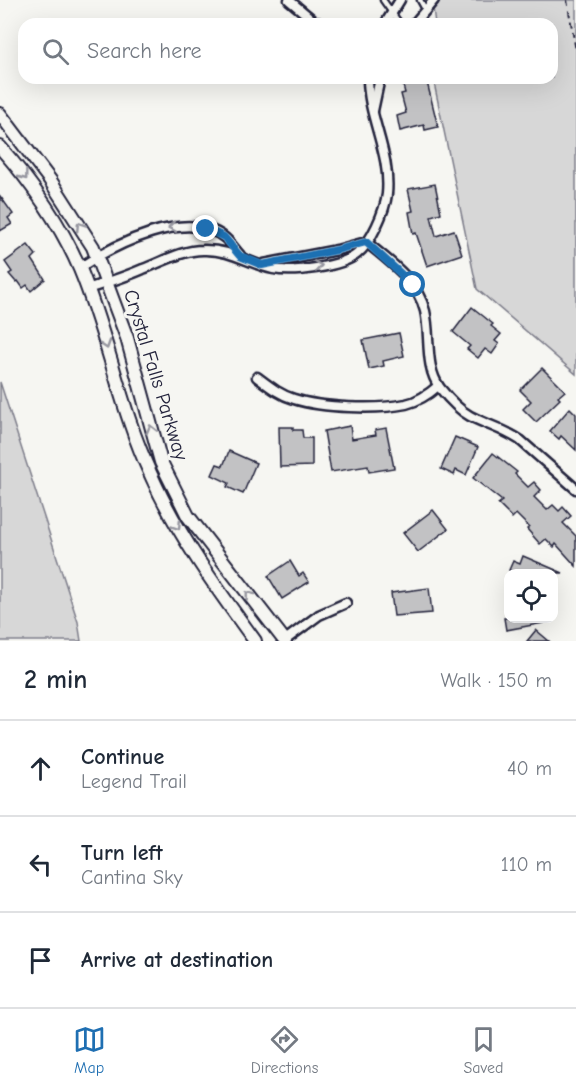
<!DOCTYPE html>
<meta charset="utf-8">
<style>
:root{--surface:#fff;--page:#f2f2f3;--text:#1f2937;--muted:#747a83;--line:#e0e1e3;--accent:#1f6fb2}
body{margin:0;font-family:"Comic Neue",sans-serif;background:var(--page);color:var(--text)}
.controls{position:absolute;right:18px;bottom:18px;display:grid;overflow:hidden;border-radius:12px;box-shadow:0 6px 24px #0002}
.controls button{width:54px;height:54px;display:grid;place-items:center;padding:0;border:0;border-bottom:2px solid var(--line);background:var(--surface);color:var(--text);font:30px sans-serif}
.stop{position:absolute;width:18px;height:18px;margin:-14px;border:4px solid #1f6fb2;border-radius:50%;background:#fff}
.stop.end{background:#1f6fb2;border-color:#fff;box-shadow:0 2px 6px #0008}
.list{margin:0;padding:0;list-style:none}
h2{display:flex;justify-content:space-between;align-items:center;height:78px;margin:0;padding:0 24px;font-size:26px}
h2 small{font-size:20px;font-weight:400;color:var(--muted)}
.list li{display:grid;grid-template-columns:39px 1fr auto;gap:18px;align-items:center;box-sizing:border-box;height:96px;padding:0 24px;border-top:2px solid var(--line)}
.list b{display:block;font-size:22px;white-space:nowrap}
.list p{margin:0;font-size:20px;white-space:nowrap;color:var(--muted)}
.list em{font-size:20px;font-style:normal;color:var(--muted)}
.icon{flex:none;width:33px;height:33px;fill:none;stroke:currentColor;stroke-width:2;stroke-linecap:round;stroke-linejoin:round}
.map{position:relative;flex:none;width:576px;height:641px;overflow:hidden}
.search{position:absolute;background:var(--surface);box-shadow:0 6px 24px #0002;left:18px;right:18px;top:18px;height:66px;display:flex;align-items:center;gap:15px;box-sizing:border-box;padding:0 21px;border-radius:18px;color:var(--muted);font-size:22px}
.sheet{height:366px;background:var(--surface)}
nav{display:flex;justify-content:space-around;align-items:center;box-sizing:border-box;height:84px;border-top:2px solid var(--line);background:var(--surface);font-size:16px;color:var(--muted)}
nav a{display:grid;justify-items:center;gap:3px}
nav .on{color:var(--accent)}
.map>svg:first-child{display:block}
.green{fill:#d7d7d7;stroke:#7c7c89;stroke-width:1.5}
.building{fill:#c2c2c4;stroke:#22223b;stroke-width:1.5}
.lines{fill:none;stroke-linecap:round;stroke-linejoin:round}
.lane-casing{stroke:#22223b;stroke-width:9}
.street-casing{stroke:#22223b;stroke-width:13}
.secondary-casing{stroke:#22223b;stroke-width:16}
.path{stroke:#22223b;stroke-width:2;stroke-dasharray:6 4.5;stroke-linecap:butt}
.lane{stroke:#f6f6f2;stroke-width:4.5}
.street{stroke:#f6f6f2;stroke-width:8}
.secondary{stroke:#f6f6f2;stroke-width:12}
.oneway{stroke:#9797a0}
.route{stroke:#1f6fb2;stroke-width:8}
.labels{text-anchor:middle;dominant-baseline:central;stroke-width:6;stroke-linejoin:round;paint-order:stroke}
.street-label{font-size:20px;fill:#22223b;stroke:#f6f6f2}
</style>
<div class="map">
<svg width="576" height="641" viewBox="0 0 576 641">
<rect width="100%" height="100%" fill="#f6f6f2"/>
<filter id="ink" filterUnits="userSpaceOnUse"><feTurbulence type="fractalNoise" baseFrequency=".0167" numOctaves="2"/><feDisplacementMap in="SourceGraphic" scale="12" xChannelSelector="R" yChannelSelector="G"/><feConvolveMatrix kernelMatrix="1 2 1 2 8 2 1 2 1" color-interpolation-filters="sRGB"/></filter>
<g filter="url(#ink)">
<g class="green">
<path d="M432,0H576V374L477,289L433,78H552V24H435Z"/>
<path d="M0,382L78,622L81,641H0Z"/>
</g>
<g class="building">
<path d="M401,78H426L438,127L425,130L424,125L400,131L397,116L406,113L401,94L405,93Z"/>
<path d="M435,184L441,213L431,216L436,236L454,230L462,254L427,266L416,233L413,234L409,212L413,211L408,189Z"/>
<path d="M0,196L13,214L8,218L12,224L0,231Z"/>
<path d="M28,245L36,255L32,259L45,279L31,291L27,285L23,288L18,281L16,282L9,274L12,272L5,262Z"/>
<path d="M472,307L493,324L491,326L501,334L495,341L499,344L492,354L485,349L478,358L467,349L470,346L453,332Z"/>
<path d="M399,333L404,356L383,361L384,366L369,369L363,340Z"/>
<path d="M542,368L565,391L558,397L560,399L536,422L523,409L531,401L520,390Z"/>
<path d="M570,408L576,414V450L561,436L559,439L550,431Z"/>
<path d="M350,426L352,439L376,435L375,430L386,428L394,468L369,472L368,466L331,472L324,431Z"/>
<path d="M279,427H293V430H302L303,438H312V466L280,467Z"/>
<path d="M455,437L478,447L466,475L456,470L454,475L441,469Z"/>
<path d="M229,451L256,463L243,494L227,487L229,483L212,475L217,464L223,466Z"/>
<path d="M493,453L517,472L515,474L528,487L534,482L541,490L534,497L547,510L553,505L559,511L563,507L571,516L563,523L576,536V566L556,544L554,547L546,539L540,544L527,529L529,527L516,514L512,518L498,504L502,501L473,478Z"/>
<path d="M433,510L448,529L418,552L403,533Z"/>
<path d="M523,556L563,573H517L509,570L513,561L520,564Z"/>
<path d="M290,561L299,576L303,573L309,582L282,599L268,576Z"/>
<path d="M429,588L432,613L394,616L391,593Z"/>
<path d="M504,618H544V623L506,630Z"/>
<path d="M536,630L549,641H527Z"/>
</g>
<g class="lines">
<g class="lane-casing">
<g id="lane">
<path d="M383,0L400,24"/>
<path d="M420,0L425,9"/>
</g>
</g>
<g class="street-casing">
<g id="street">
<path d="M289,0L314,21L321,24"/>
<path d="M385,24L400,0"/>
<path d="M414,24L434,0"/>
<path d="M373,111L380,78"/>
<path d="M366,242C390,262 417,280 425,311C431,336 424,366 440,388C448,398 459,410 470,416C487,425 504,429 520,440L576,489"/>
<path d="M264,264L337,250L366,242"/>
<path d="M79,268C114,245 187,207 225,238C231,243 235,250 240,255"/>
<path d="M87,289C106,283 125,277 143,269C162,262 182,250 203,250C231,249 249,264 273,269C293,273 341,267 357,254C371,243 385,211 387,194C391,153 368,118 368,78"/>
<path d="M257,377C269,386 280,395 294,399C322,408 377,410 406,404C419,401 429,394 438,386"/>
<path d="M284,641L319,615L346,603"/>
</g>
</g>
<g class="secondary-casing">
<g id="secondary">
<path d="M0,114L50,180L93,247L127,338L161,462L188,516L285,641"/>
<path d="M0,147C31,182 61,225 80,269C108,336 120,409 151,475C177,534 217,589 255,641"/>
</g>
</g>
<path class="path" d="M567,0L576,51"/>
<use href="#lane" class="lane"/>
<use href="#street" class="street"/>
<use href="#secondary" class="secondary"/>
</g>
<defs><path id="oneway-chevron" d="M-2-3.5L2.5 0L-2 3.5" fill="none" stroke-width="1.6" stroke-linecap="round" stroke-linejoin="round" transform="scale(1.5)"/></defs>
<g class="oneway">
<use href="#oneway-chevron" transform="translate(24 176) rotate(53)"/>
<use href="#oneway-chevron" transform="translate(80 226) rotate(-123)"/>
<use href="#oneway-chevron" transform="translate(172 227) rotate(170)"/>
<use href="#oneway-chevron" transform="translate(318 266) rotate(-9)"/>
<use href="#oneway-chevron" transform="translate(106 345) rotate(72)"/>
<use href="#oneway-chevron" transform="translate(151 429) rotate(-104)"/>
<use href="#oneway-chevron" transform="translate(177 526) rotate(57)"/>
<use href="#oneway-chevron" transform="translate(249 595) rotate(-128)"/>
</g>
</g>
<g class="lines" filter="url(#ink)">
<path class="route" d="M206,229L224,237L240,256L262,265L337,250L366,242L413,285"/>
</g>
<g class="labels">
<g class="street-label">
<text transform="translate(156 375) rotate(73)">Crystal Falls Parkway</text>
</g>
</g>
</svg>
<div class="controls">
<button><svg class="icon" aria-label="locate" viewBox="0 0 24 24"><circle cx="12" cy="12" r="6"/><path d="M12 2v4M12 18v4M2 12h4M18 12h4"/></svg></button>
</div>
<div class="stop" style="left:413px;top:285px"></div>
<div class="stop end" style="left:206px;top:229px"></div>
<div class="search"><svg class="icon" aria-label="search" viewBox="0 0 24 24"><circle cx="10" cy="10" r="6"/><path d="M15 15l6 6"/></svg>Search here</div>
</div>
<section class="sheet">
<h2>2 min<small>Walk · 150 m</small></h2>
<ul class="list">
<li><svg class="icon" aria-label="ahead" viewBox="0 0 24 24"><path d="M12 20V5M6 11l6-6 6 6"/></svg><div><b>Continue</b><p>Legend Trail</p></div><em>40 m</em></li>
<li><svg class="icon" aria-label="left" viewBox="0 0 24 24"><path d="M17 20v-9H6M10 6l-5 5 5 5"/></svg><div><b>Turn left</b><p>Cantina Sky</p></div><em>110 m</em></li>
<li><svg class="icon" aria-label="arrive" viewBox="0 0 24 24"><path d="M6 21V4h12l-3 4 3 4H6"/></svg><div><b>Arrive at destination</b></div></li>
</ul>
</section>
<nav>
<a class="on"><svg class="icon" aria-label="map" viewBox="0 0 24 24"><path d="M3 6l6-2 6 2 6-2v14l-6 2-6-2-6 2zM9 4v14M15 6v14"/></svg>Map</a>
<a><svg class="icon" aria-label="directions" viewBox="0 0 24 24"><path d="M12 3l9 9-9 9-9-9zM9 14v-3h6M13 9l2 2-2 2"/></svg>Directions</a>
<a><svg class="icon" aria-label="saved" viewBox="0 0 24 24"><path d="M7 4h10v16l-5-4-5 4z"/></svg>Saved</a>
</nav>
